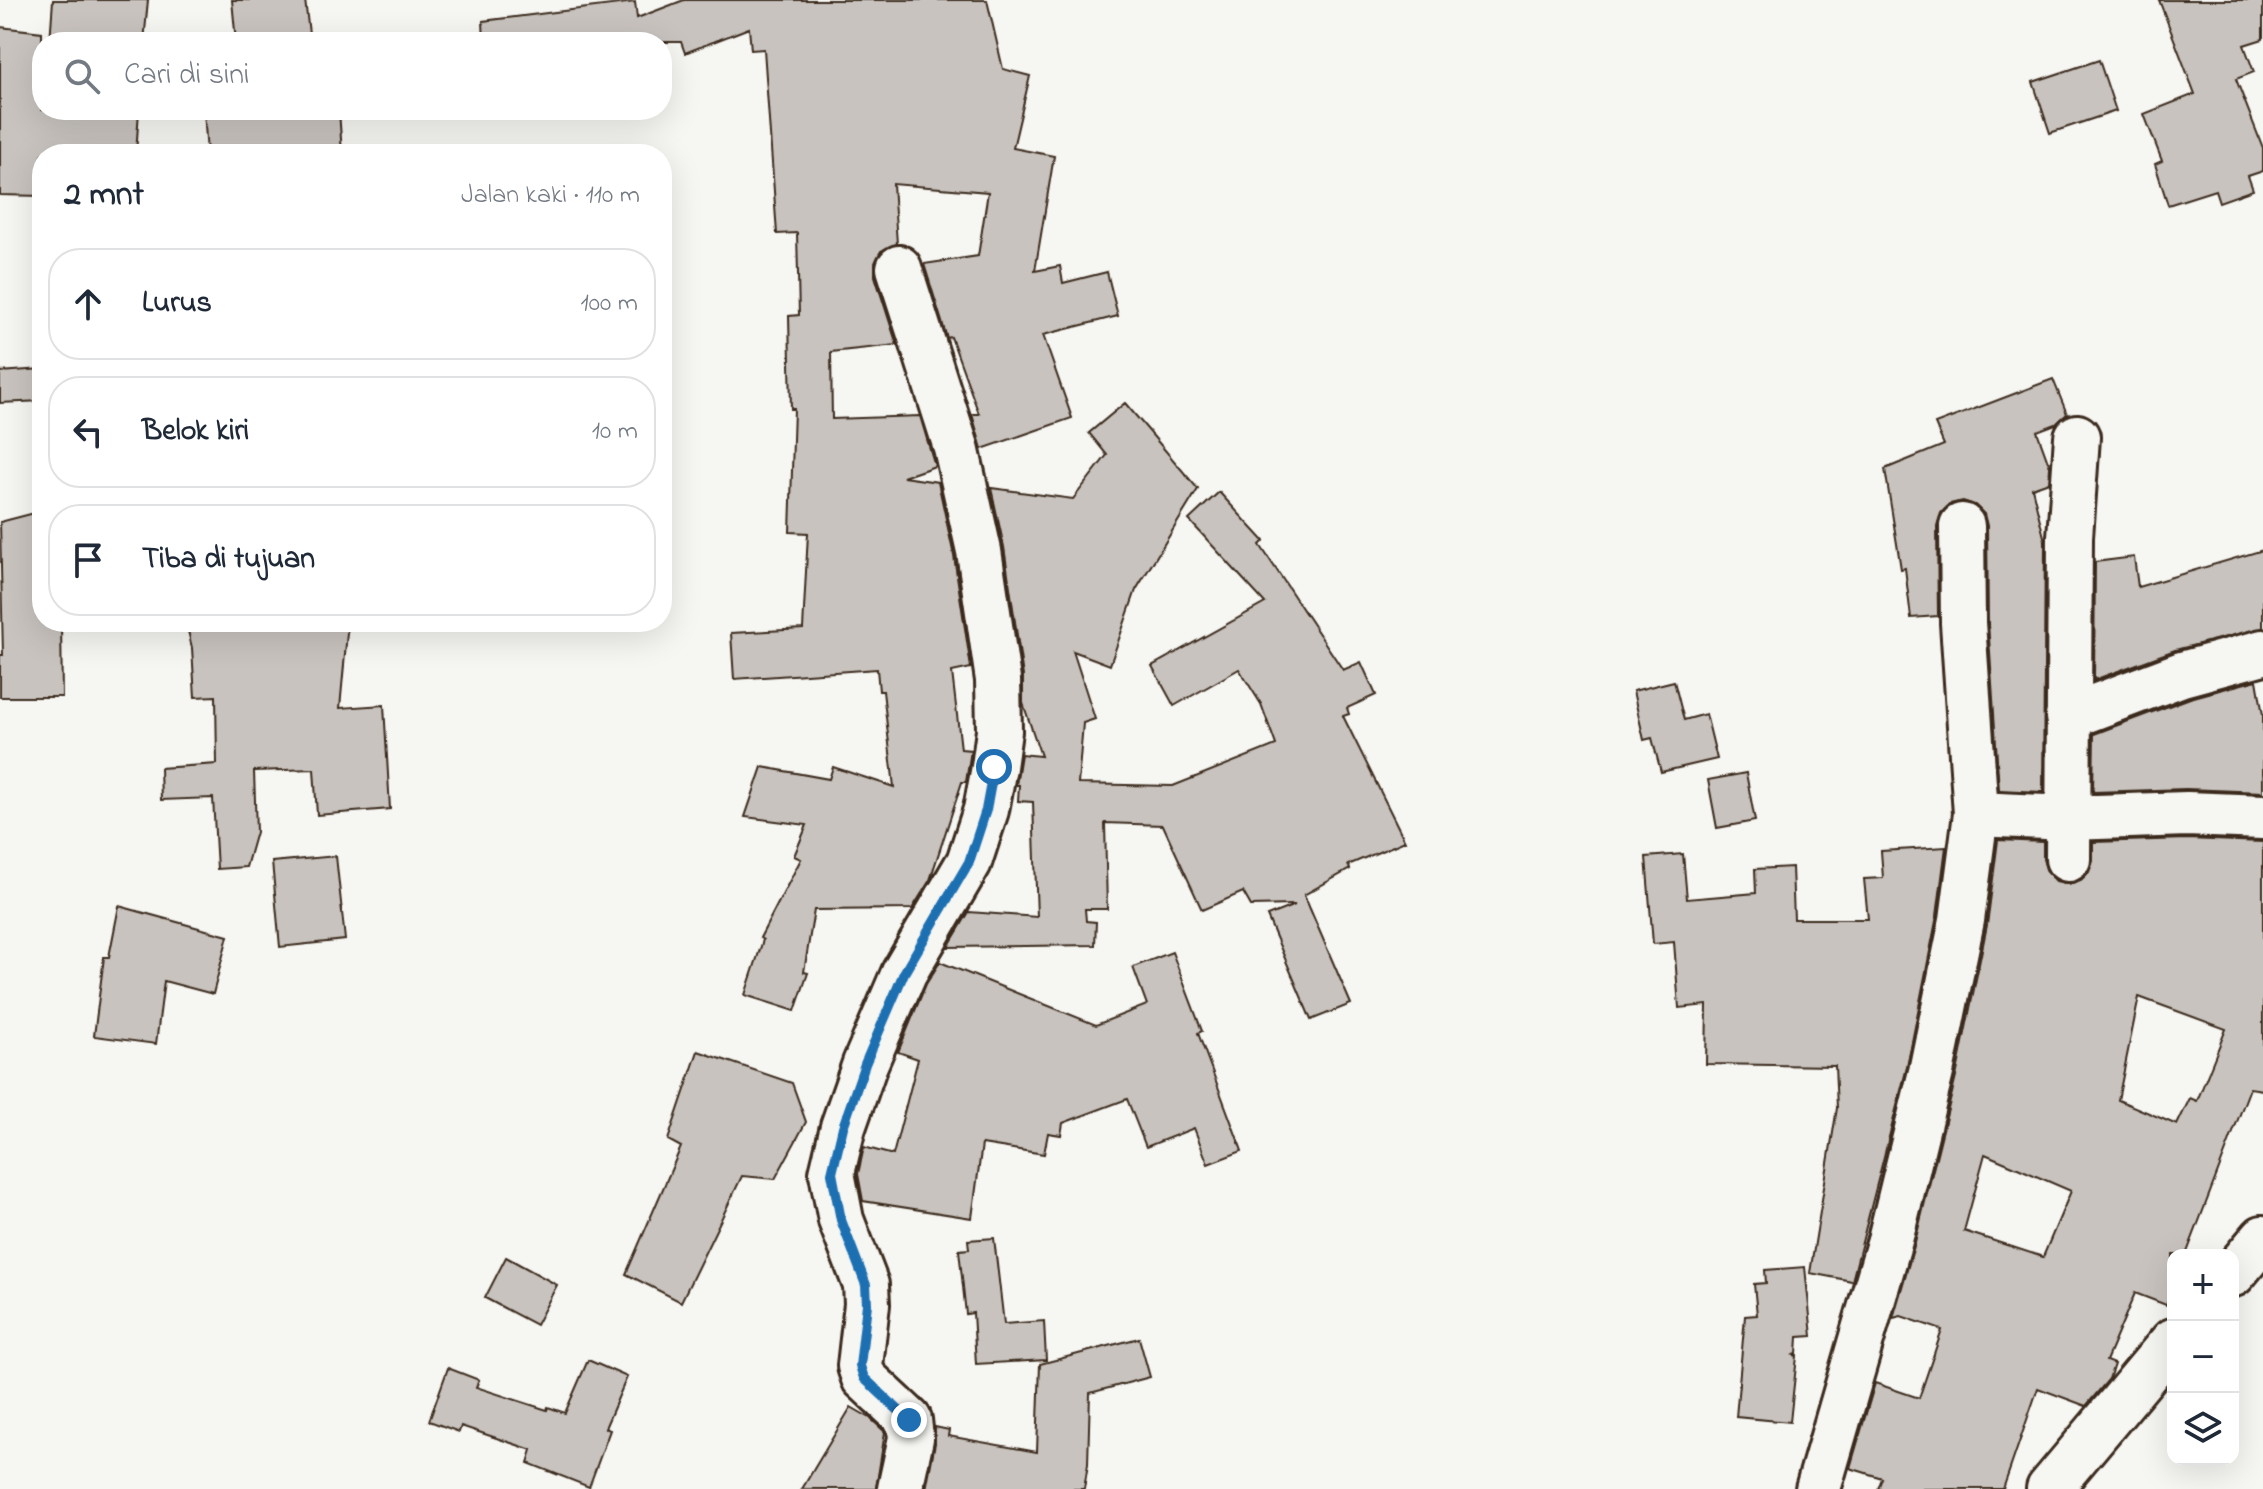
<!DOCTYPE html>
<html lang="id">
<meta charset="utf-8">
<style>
:root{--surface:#fff;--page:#f2f2f3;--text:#1f2937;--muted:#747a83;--line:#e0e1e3}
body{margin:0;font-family:"Indie Flower",sans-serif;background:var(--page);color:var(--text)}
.controls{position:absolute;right:24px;bottom:24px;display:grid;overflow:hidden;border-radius:16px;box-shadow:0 8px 32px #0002}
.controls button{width:72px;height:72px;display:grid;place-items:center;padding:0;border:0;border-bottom:2px solid var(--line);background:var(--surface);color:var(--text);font:40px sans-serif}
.stop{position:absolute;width:24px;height:24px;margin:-18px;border:6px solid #1f6fb2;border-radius:50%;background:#fff}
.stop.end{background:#1f6fb2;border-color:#fff;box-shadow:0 2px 8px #0008}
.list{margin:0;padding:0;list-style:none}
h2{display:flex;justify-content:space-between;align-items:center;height:104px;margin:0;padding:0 32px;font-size:34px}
h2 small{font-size:26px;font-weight:400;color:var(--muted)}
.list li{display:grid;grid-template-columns:52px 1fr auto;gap:24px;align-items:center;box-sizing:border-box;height:112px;margin:0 16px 16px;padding:0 16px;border:2px solid var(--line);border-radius:32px}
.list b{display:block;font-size:30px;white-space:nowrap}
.list em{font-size:26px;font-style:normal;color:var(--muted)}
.icon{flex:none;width:44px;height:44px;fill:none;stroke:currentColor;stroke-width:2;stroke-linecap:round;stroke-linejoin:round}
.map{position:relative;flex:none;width:2263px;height:1489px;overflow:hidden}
.search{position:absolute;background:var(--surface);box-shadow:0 8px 32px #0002;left:32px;top:32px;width:640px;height:88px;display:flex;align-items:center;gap:20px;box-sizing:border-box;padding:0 28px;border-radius:32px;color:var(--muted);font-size:30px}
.panel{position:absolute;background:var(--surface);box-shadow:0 8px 32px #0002;left:32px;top:144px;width:640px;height:488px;border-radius:32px}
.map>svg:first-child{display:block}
.building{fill:#c8c3be;stroke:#3b2a1e;stroke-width:2;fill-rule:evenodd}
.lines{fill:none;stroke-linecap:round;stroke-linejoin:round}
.street-casing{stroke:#3b2a1e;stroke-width:50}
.secondary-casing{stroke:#3b2a1e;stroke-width:50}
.street{stroke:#f6f6f2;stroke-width:44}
.secondary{stroke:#f6f6f2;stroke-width:44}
.route{stroke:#1f6fb2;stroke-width:10}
</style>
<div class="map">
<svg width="2263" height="1489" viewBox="0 0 2263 1489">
<rect width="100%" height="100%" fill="#f6f6f2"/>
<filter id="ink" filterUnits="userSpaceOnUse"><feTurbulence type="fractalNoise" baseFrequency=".0125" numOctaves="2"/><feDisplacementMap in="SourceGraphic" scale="16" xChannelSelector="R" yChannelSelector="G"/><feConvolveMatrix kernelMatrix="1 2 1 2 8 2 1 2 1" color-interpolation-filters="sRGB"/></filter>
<g filter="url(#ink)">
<g class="building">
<path d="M53,0H148L144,42H50Z"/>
<path d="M232,0H305L310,42H236Z"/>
<path d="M684,0H987L1003,69L1030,76L1013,148L1054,156L1035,271L1060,266L1063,283L1107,272L1118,316L1043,335L1072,418L982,449L972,414H979L951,337L947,338L924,264L978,256L988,192L893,184L897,244L881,251L875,263V276L897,345L831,352L832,419L920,416L935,466L903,477L938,482L954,556L971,668L952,672L961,749L971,750L966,782H962L930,880L912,909L814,910L804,972L808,973L795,1011L745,995L763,940L760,938L801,859L794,856L807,825L745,817L762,767L829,779L833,767L894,787L883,691H879L877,669L734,679L731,633L803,629L808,533L790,532L794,409H791L789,316L799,315L797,233L777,234L764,49L751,50L749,28L685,53L681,42H484L483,21L635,2L637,18Z"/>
<path d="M2159,0H2263V39L2244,45L2254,72L2236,79L2263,148V171L2248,176L2253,190L2219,202L2215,190L2168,205L2155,164L2162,161L2144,114L2195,94Z"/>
<path d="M0,27L42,32V110H139L136,154H42V196L0,195Z"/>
<path d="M2099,60L2116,111L2050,133L2033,82Z"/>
<path d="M204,110H247L248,113L339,110L342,154H207Z"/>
<path d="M42,369V401L0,403V372Z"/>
<path d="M2053,379L2067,414L2056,424L2037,431L2050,467L2049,482L2032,488L2045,541L2043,792L1999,790L1988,622L1987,526L1984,514L1975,505L1963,501L1950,504L1941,513L1937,526L1938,616L1911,618L1905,568L1901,569L1885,469L1944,445L1935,424Z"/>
<path d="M1125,403L1198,489L1136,590L1110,665L1073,651L1095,719L1083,723L1078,784L1173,786L1276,745L1261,704L1239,669L1174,706L1152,666L1265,603L1189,520L1219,492L1264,541L1260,545L1343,670L1361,662L1376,695L1347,708L1349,714L1343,716L1405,841L1348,865L1350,869L1304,895L1351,1004L1311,1020L1267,916L1295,905L1251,906L1243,892L1202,910L1163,825L1105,823L1107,909H1085L1086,921L1096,922L1095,945L948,947L969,912L1037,917L1033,802L1018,801L1019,785H1016L1021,754L1041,756L1023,703V676L1004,547L991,488L1073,499L1107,455L1089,433Z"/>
<path d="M42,511V622H61L62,697H0V655H3L0,522Z"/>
<path d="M2263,550V628L2175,650L2094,680L2095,562L2134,557L2138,587Z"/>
<path d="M186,622H348L340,708L384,705L390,809L317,815L314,769L254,771L256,832L246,867L217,869L213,798L161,800L160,768L217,764L216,696L195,697L192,648Z"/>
<path d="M2257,680L2263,715V792L2186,789L2093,792L2094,734L2190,698Z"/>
<path d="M1674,681L1684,720L1706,714L1717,759L1661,772L1652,738L1644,740L1633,691Z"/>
<path d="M1746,773L1755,821L1717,828L1708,780Z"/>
<path d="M2187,839L2263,842V1090L2250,1088L2186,1255H2173V1288L2166,1305L2135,1293L2106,1361L2114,1364L2109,1379L2086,1406L2038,1388L2003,1489H1878L1882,1478L1850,1468L1875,1383L1919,1398L1942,1330L1901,1316L1893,1318L1914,1246L1956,1077L1987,925L1998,840L2043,842V859L2047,872L2056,881L2069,884L2081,880L2089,872L2093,860V842ZM2139,997L2226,1029L2197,1101L2190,1098L2177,1125L2118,1100ZM1985,1154L2071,1191L2043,1257L1964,1231Z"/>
<path d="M1946,847L1937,916L1907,1067L1852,1281L1810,1273L1837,1108L1835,1066L1706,1064L1707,1005L1679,1008L1674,942L1653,944L1646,857L1683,854L1687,899L1756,893L1755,869L1792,867L1794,919H1868L1864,879L1883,878L1881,851Z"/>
<path d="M336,856L345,940L280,947L272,862Z"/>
<path d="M119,906L228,936L213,994L164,981L156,1044L94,1036L104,957H109Z"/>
<path d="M1172,952L1202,1031L1198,1033L1242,1151L1208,1164L1194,1128L1146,1147L1127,1099L1063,1123L1061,1135L1048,1133L1044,1154L982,1144L972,1218L863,1201L858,1174L864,1147L893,1155L918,1059L898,1052L926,984L940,962L1096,1025L1147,1005L1133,967Z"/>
<path d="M698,1051L792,1083L806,1122L775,1179L742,1176L681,1302L626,1274L681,1147L668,1140Z"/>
<path d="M994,1238L1004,1324L1044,1321L1046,1360L976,1364L973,1313L966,1314L959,1250L969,1249L968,1240Z"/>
<path d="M506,1257L557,1285L536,1325L485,1298Z"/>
<path d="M1805,1267L1812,1336L1798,1337L1797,1354L1794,1355L1797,1356L1790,1422L1736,1417L1745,1316L1757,1315L1754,1284L1766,1283L1765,1270Z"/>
<path d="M1139,1338L1150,1377L1090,1393L1088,1464L1084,1489H926L935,1443V1427L949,1430L948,1436L1037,1452L1040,1364Z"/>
<path d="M588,1360L627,1377L605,1428L610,1430L589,1487L528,1463L532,1450L461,1426L459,1432L429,1421L448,1368L479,1380L476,1387L547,1410L548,1407L565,1413Z"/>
<path d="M851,1407L870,1418L885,1432L876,1489H802Z"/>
</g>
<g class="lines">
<g class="street-casing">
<g id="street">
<path d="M899,268L956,447L979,551L998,680L999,731L994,767L986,810L969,862L904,973L865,1064L843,1127L832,1173L841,1220L866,1285L867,1304L860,1366L864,1378L909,1420L911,1438L900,1489"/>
<path d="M2068,717L2182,674L2263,652"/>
<path d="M1976,814L2068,818L2187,814L2263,817"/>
<path d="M2068,859L2070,537L2077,437"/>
<path d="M1818,1489L1890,1240L1931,1072L1962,920L1976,814L1963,623L1962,526"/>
</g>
</g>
<g class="secondary-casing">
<g id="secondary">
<path d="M2233,1274L2263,1238"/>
<path d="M2049,1489L2173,1341"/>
</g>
</g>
<use href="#street" class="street"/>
<use href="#secondary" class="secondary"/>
</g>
</g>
<g class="lines" filter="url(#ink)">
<path class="route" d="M909,1420L864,1378L860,1366L867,1304L866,1285L841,1220L832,1173L843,1127L865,1064L904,973L969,862L986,810L994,767"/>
</g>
</svg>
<div class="controls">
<button>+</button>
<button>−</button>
<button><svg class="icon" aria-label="layers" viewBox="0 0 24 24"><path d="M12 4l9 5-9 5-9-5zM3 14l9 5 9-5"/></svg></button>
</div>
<div class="stop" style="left:994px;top:767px"></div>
<div class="stop end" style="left:909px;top:1420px"></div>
<div class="search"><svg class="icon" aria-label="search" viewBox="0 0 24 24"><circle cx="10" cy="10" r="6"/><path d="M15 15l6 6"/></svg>Cari di sini</div>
<section class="panel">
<h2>2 mnt<small>Jalan kaki · 110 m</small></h2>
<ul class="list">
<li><svg class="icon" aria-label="ahead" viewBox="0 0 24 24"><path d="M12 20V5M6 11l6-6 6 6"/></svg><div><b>Lurus</b></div><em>100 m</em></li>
<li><svg class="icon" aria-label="left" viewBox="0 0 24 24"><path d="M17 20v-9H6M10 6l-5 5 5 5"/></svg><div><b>Belok kiri</b></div><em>10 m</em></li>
<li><svg class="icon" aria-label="arrive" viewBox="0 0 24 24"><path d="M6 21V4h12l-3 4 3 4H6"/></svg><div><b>Tiba di tujuan</b></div></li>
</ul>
</section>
</div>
